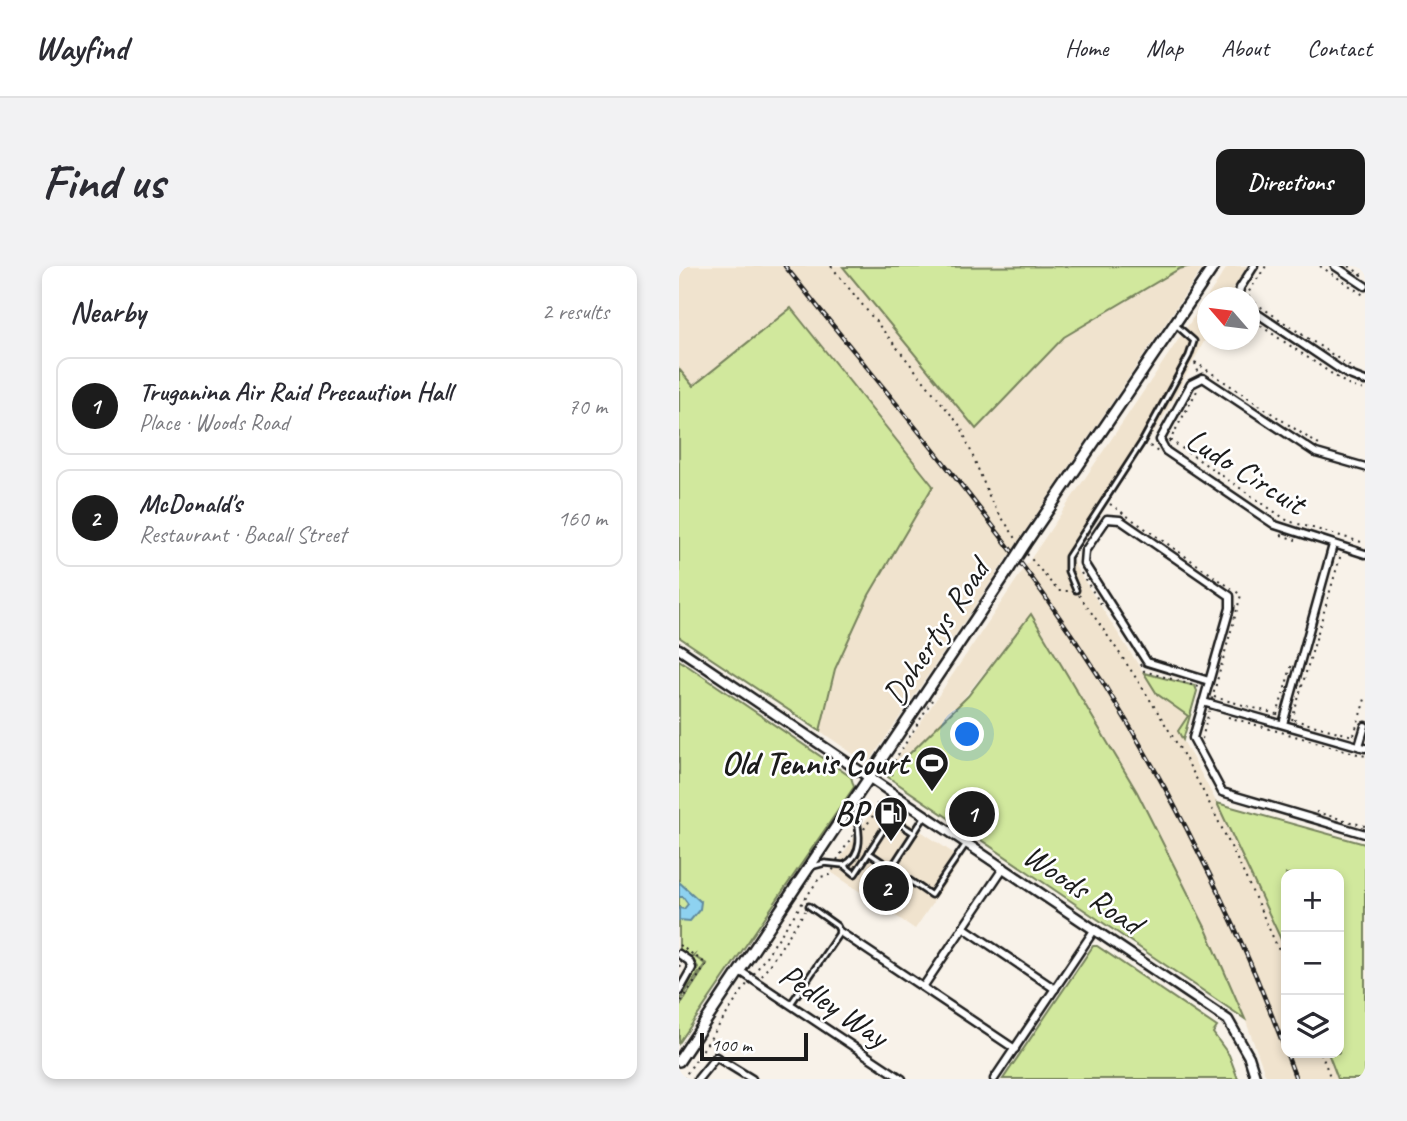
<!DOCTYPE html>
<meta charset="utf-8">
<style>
:root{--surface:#fff;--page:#f2f2f3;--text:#2b2b33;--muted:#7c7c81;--line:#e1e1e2;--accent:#1c1c1c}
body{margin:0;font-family:Caveat,sans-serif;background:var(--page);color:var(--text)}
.controls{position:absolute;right:21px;bottom:21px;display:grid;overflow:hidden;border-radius:14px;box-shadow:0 4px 10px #0003}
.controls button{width:63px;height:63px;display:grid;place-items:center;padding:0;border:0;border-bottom:2px solid var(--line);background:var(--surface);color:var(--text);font:35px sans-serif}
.compass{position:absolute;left:518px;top:21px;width:63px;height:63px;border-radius:50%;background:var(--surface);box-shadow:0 4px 10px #0003;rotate:298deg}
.scale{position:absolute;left:21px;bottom:18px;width:108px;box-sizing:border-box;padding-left:7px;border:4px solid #1c1c1c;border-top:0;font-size:19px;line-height:24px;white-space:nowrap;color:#1c1c1c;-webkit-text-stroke:5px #fff;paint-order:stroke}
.you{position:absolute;left:289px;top:469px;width:24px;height:24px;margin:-18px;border:5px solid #fff;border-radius:50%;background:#1a73e8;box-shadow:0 0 0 10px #1a73e833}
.badge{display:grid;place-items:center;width:46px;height:46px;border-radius:50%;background:var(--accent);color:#fff;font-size:23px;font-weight:700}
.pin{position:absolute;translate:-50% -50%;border:4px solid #fff;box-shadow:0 2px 7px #0006}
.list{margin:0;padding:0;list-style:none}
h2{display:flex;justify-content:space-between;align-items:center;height:91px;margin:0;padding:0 28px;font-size:30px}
h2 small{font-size:23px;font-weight:400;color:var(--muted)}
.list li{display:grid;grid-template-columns:46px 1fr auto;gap:21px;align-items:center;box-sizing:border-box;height:98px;margin:0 14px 14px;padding:0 14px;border:2px solid var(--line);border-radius:14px}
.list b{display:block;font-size:26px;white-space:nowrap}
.list p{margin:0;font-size:23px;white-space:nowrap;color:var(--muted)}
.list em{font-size:23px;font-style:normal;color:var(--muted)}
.icon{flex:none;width:38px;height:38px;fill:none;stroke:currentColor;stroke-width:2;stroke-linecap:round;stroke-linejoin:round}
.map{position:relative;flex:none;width:686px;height:813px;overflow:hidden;border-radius:14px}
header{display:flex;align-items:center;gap:42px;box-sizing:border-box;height:98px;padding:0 35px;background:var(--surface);border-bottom:2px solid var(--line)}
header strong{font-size:33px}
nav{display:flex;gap:38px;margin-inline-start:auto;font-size:24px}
.intro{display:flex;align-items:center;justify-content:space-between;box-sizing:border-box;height:168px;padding:0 42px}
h1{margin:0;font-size:49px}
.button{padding:18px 32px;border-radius:14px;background:var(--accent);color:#fff;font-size:24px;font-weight:700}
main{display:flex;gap:42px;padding:0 42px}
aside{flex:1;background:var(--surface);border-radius:14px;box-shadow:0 4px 10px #0003}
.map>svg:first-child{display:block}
.built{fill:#f0e3ce}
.green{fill:#d1e89d;stroke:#76825c;stroke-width:2}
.water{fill:#8ed2f0;stroke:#60899b;stroke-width:2}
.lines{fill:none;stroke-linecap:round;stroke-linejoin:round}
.service-casing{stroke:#1c1c1c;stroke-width:9}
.minor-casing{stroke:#1c1c1c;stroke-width:11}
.tertiary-casing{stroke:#1c1c1c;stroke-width:13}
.secondary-casing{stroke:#1c1c1c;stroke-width:14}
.path{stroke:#1c1c1c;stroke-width:2;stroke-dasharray:2 5;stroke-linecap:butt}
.service{stroke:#fff;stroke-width:3.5}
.minor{stroke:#fff;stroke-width:6}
.tertiary{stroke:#fff;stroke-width:8}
.secondary{stroke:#fff;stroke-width:9}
.rail-casing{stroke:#1c1c1c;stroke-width:4.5}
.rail{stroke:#fff;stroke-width:2;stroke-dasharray:5;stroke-linecap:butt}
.secondary-bridge-casing{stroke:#1c1c1c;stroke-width:14;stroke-linecap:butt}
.secondary-bridge{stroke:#fff;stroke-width:9}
.labels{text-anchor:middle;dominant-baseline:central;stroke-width:5;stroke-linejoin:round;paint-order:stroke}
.street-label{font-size:33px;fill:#1c1c1c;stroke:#fff}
.poi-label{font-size:33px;font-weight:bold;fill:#1c1c1c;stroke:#fff;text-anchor:end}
</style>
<header>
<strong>Wayfind</strong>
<nav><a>Home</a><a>Map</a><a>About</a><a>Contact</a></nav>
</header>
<div class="intro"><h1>Find us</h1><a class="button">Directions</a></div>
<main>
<aside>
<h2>Nearby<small>2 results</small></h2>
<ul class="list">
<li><span class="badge">1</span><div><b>Truganina Air Raid Precaution Hall</b><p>Place · Woods Road</p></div><em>70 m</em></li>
<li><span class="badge">2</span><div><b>McDonald's</b><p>Restaurant · Bacall Street</p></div><em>160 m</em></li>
</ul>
</aside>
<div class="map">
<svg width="686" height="813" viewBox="0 0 686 813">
<rect width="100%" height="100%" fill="#f8f2e9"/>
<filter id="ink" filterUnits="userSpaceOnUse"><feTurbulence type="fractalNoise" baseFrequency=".0143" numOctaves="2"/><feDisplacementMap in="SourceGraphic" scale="14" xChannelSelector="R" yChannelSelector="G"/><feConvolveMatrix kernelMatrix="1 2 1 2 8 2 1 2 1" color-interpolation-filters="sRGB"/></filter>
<g filter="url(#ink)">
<g class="built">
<path d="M0,0H165L297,163L385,71L500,3L525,0L189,498L141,465L156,403L190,329L253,220L14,120L0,103Z"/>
<path d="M549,0H568L549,31L528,32V70L485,150L392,294L478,428L510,450L499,465L538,537L607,684V787H649L659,813H588L566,753L351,349L272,448L217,501L210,503Z"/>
<path d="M199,536L283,593L236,663L152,606Z"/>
</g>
<g class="green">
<path d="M512,0L500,3L385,71L297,163L164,1Z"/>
<path d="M112,42L254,220L190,329L156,403L141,465L0,371V103L14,120Z"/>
<path d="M352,348L458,526L527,663L566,753L209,511L210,503L217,501L289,430Z"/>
<path d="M0,394L172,511L175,521L0,777V741L28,698L16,691L26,698L0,736L19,701L13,692L15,689L11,691L0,684Z"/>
<path d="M465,407L516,420L518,425L504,474L499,465L509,450L478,428Z"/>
<path d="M538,537L686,578V813H659L649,787H660V608H607V684Z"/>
<path d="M414,680H418L538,761L534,767L550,789L559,813H324Z"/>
</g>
<path class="water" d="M0,616L22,636L21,643L11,655L0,654V642L5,643L9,638L4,631H0Z"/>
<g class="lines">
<g class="service-casing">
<g id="service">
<path d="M397,324L389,305V291L462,178L510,90L515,75L497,59"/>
<path d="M190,586L212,552L235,567"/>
<path d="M165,599L176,608L190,587L252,629L287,578"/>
<path d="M135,600L146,597L165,599C188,587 179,560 175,539"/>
<path d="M213,601L246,550"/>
<path d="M111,739L161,666L158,660L130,640"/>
</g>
</g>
<g class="minor-casing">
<g id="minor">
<path d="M656,0L686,20"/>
<path d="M559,32L561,22L575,0"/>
<path d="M570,42L668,108L686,115"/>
<path d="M686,201L637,187L524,112L512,118L481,174L487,185L596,259L686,288"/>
<path d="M530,415L468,396L405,297L406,285L428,253L441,254L551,330V342L514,472L543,526L686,568"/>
<path d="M524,436L686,482"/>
<path d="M604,458L654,279"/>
<path d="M680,480L686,460"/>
<path d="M284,661L376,723"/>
<path d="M161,666L336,783"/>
<path d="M0,688L10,695L13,702L0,725"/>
<path d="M61,705L223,813"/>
<path d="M244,721L325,601"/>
<path d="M19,813L37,791L73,813"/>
<path d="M315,813L416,663"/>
</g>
</g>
<g class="tertiary-casing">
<path id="tertiary" d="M0,383L549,754L570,791L577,813"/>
</g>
<g class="secondary-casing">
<g id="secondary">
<path d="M346,278L535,0"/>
<path d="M0,795L330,303"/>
</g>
</g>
<g class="path">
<path d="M152,0L282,161L313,237L338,274"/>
<path d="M641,0L686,30"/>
<path d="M670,0L686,11"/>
<path d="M570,32L569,27L587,0"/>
<path d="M570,33L675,103"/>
<path d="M570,52L671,120L686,124"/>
<path d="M516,96L643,181"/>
<path d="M516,97L520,108"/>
<path d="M491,174L609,255L686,277"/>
<path d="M490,176L519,123"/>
<path d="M471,180L479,186"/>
<path d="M431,238L562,329L533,433"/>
<path d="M602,269L617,274"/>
<path d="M348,288L379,325H394"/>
<path d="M402,307L422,338"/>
<path d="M400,329C437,381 473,434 505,490C543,558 575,629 607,700"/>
<path d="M461,398L465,405L520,421"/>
<path d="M535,431L597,448"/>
<path d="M598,449L613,398"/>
<path d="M549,451L686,490"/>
<path d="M613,454L662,288"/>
<path d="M615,454L674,470"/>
<path d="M675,469L686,433"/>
<path d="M523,473L530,445"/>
<path d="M213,509L215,496L253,434"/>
<path d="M637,546L686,560"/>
<path d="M185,563L199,542L197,535"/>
<path d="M158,594L174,569"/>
<path d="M0,679L28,698L0,739"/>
<path d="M0,699L4,704"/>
<path d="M75,708L141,611L151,609L155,602"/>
<path d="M83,710L126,645"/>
<path d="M642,787L652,813"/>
<path d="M4,813L68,718"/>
</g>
<use href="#service" class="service"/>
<use href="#minor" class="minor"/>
<use href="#tertiary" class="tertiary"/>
<use href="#secondary" class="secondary"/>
<g class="rail-casing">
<path id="rail" d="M106,0C193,109 284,216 365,329C470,476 556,643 617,813"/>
</g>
<use href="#rail" class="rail"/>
<g class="secondary-bridge-casing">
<path id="secondary-bridge" d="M330,303L346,278"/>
</g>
<use href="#secondary-bridge" class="secondary-bridge"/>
</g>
</g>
<defs>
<g id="stadium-pin" transform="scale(1.75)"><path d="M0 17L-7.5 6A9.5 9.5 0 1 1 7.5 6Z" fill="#1c1c1c" stroke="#fff"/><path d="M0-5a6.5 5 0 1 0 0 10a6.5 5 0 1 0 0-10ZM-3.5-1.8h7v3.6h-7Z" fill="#fff"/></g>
<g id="fuel-pin" transform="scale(1.75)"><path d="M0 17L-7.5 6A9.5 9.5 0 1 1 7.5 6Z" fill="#1c1c1c" stroke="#fff"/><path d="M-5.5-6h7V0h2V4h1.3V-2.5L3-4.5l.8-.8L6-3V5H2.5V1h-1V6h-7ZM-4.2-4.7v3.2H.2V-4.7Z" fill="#fff"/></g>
</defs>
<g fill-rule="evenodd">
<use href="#stadium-pin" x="253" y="497"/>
<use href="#fuel-pin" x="212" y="547"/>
</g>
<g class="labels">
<g class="street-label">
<text transform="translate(567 205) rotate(32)">Ludo Circuit</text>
<text transform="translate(257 366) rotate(-57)">Dohertys Road</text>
<text transform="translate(404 623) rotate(34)">Woods Road</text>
<text transform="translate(155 739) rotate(34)">Pedley Way</text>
</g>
<g class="poi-label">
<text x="229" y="497">Old Tennis Court</text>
<text x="188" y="547">BP</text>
</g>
</g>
</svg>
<div class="controls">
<button>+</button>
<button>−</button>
<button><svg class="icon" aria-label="layers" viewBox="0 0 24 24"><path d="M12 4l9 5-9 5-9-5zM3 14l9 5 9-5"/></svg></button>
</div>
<svg class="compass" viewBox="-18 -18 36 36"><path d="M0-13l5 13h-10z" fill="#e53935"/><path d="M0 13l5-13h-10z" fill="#7c7c81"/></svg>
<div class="scale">100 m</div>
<div class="you"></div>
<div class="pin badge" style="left:293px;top:548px">1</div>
<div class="pin badge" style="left:207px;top:622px">2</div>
</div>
</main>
